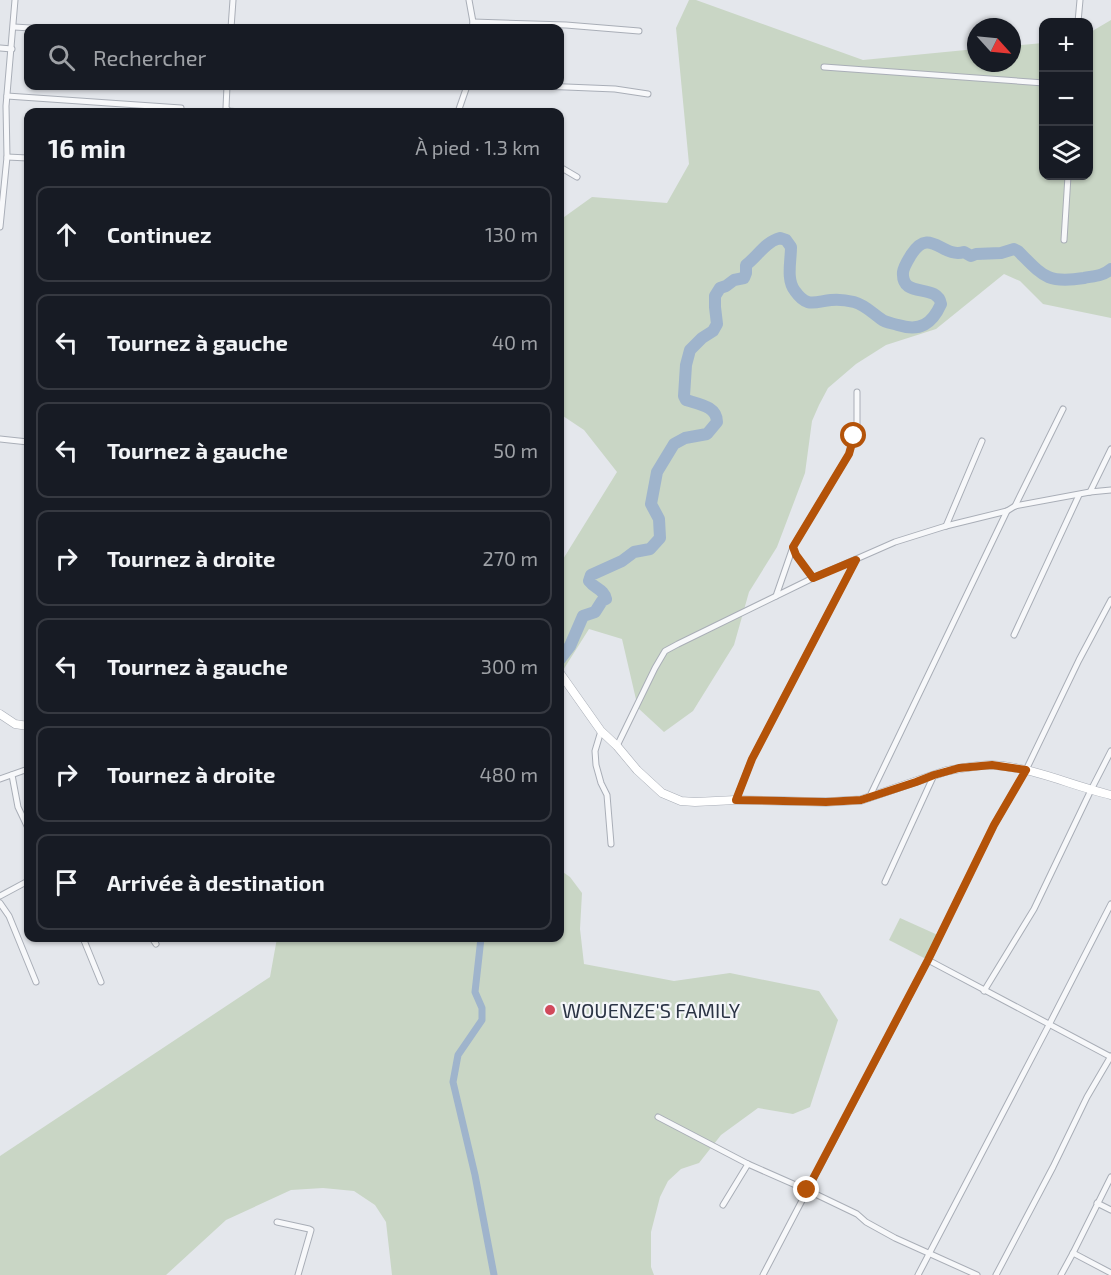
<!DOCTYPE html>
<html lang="fr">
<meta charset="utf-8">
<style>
:root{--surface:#171b24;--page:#242831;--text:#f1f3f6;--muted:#9ea1a6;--line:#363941}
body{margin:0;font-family:"Exo 2",sans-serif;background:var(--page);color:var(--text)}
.controls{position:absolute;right:18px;top:18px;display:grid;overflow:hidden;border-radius:12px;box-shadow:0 2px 4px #0004}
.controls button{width:54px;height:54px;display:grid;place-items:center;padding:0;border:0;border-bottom:2px solid var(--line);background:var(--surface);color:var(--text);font:30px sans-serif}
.compass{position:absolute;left:967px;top:18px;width:54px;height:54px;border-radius:50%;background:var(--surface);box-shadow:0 2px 4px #0004;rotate:117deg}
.stop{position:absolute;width:18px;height:18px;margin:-14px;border:4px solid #b45309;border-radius:50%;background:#fff}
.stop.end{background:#b45309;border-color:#fff;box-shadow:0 2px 6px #0008}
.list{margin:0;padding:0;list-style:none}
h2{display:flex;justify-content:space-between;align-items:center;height:78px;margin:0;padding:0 24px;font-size:26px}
h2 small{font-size:20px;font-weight:400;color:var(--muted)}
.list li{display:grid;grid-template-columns:39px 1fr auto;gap:18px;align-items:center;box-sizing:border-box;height:96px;margin:0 12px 12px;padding:0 12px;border:2px solid var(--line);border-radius:12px}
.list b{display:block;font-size:22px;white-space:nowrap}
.list em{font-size:20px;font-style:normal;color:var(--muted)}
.icon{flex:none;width:33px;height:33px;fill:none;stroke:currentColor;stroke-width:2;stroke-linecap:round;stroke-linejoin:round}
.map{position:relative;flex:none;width:1111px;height:1275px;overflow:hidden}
.search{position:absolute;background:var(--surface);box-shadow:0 2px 4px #0004;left:24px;top:24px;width:540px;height:66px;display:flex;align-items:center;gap:15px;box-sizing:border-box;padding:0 21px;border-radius:12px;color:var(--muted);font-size:22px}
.panel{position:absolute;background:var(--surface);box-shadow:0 2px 4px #0004;left:24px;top:108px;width:540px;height:834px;border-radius:12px}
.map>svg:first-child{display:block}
.green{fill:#c9d6c5}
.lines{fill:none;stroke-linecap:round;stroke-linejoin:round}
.canal{stroke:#9fb4cc;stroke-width:7}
.river{stroke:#9fb4cc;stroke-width:12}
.minor-casing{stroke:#a9aeb7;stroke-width:7}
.secondary-casing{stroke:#a9aeb7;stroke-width:9}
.minor{stroke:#f7f8fa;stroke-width:5}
.secondary{stroke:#fff;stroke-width:8}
.route{stroke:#b45309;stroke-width:8}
.poi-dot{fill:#d1495b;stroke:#f4f6f9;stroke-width:2}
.labels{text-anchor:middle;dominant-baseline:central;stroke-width:4.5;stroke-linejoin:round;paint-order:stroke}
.poi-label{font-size:20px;fill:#2b3445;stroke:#f4f6f9;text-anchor:start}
</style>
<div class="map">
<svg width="1111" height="1275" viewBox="0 0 1111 1275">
<rect width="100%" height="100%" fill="#e4e7ec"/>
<g class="green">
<path d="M689,0H696L863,60L976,49V63H1012V46L1043,43L1044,176H1088L1089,33L1111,20V318L1043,304L1020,281L1004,274L936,329L886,345L856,364L828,388L819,405L812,421L805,473L777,547L749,592L734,645L693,711L664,732L638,708L622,639L589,629L560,675V564L617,472L584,430L560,414V220L592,197L667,203L689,164L676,28Z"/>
<path d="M560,870L570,877L582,893L580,929L584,964L674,981L730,973L819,991L838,1020L810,1107L793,1114L758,1108L721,1135L699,1163L681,1169L668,1181L660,1197L651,1232V1267L654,1275H392L386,1222L375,1205L354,1191L323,1188L291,1190L226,1220L166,1275H0V1156L270,977L277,938H560Z"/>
<path d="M900,918L940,936L928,960L889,940Z"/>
</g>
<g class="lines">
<path class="canal" d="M481,938L475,992L482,1008V1020L458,1055L453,1082L475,1175L494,1275"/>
<path class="river" d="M560,659L570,646L583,616L595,612L602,601L606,599C604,589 595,589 589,581L591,575L622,561L634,552L650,549L660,538L659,519L651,504L657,472L674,444L685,438L707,434L717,422C717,406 698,404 686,400L684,396L686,365L690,350L702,338L713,331L717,324L715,307V296L720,288L726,286L734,280L744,278L746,273V265C758,256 765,242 780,238L786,240L791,247C791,261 786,280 795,291C807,308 814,302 831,300C839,299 846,300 854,302C865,305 871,312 881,319C886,323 892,323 898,325C920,332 932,324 941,304C937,282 901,300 903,272C904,266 908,260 911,255C930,225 942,259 964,252L971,256L976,254L1001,253L1014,249L1018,251C1043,276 1047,284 1084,278C1094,276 1103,276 1111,269"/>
<g class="minor-casing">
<g id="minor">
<path d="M469,0L473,22L472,28"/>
<path d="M473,22L566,25L639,31"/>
<path d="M1078,22L1080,0"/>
<path d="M14,27L31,28"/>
<path d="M231,28L233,0"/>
<path d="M0,48L12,49"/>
<path d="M824,67L1044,83"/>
<path d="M227,86L226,108L229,111L240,112"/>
<path d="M542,86L615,89L648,94"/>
<path d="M7,96L181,108"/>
<path d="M458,112L467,86"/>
<path d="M7,157L28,158"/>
<path d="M560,167L577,177"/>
<path d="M0,227L7,157L6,106L15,0"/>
<path d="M1064,240L1068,176"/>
<path d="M0,439L28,442"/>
<path d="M1090,492L1111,449"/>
<path d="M1015,506L1063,409"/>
<path d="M946,526L982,441"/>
<path d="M793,547L796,555L813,578"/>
<path d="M776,596L793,547L849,454L857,424V392"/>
<path d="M1014,635L1079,495"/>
<path d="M601,731L595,751L596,765L601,783L607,795L611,844"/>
<path d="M617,746L655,668L665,651L678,644L813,578L895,542L946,526L1007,511L1015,506L1090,492L1111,490"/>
<path d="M12,775L18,807L28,828"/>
<path d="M0,779L28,769"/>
<path d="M869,798L1007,511"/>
<path d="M736,800L752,759L856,560"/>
<path d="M885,882L934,775"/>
<path d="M0,896L28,881"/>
<path d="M0,903L9,916L36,982"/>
<path d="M83,938L101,982"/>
<path d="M152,938L156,944"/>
<path d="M928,960L1111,1057"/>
<path d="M984,991L1034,909L1091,790L1111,751"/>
<path d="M658,1117L748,1164L807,1190L857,1214L866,1222L895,1238L977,1275"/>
<path d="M1097,1203L1111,1210"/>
<path d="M723,1205L748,1164"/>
<path d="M277,1222L309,1229L311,1230L298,1275"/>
<path d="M1073,1253L1111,1273"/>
<path d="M763,1275L928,960L994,825L1026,770L1079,660L1111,600"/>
<path d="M918,1275L1050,1023L1111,904"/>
<path d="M996,1275L1053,1167L1087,1097L1111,1056"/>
<path d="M1061,1275L1073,1253L1111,1177"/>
</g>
</g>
<g class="secondary-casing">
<g id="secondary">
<path d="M560,673L601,731L617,746L637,770L662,793L681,801L695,802L736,800L826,802L861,800L946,771C961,768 977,765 992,765C1033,767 1072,786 1111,795"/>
<path d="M0,714L15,724L28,726"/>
</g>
</g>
<use href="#minor" class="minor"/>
<use href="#secondary" class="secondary"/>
</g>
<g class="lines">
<path class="route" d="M807,1190L928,960L994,825L1026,770L992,765L959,768L934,775L916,782L861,800L826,802L736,800L752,759L856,560L813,578L796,555L793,547L849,454L854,436"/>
</g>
<circle class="poi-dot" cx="550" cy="1010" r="6"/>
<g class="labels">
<g class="poi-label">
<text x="562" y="1010">WOUENZE'S FAMILY</text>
</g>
</g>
</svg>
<div class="controls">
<button>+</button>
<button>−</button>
<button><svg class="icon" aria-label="layers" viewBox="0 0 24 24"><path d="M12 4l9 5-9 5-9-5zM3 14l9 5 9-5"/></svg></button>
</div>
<svg class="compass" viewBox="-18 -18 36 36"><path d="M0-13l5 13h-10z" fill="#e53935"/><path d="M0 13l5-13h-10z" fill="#9ea1a6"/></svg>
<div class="stop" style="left:854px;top:436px"></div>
<div class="stop end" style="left:807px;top:1190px"></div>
<div class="search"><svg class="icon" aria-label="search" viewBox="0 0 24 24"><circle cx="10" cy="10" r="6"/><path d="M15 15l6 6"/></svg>Rechercher</div>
<section class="panel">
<h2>16 min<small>À pied · 1.3 km</small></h2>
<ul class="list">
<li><svg class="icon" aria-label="ahead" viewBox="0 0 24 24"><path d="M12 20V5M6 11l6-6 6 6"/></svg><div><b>Continuez</b></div><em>130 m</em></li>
<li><svg class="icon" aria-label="left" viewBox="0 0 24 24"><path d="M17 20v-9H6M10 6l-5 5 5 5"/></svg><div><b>Tournez à gauche</b></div><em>40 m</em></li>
<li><svg class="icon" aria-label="left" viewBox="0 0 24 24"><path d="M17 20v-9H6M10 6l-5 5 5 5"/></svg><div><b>Tournez à gauche</b></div><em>50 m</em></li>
<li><svg class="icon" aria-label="right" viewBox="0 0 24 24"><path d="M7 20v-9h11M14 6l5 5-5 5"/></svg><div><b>Tournez à droite</b></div><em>270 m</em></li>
<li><svg class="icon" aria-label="left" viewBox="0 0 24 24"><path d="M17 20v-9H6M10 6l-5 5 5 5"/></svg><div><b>Tournez à gauche</b></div><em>300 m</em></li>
<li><svg class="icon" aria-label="right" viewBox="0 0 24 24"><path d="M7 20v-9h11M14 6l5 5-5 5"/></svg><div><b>Tournez à droite</b></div><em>480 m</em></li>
<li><svg class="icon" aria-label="arrive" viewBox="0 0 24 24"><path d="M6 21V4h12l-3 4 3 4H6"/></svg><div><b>Arrivée à destination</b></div></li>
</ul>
</section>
</div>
